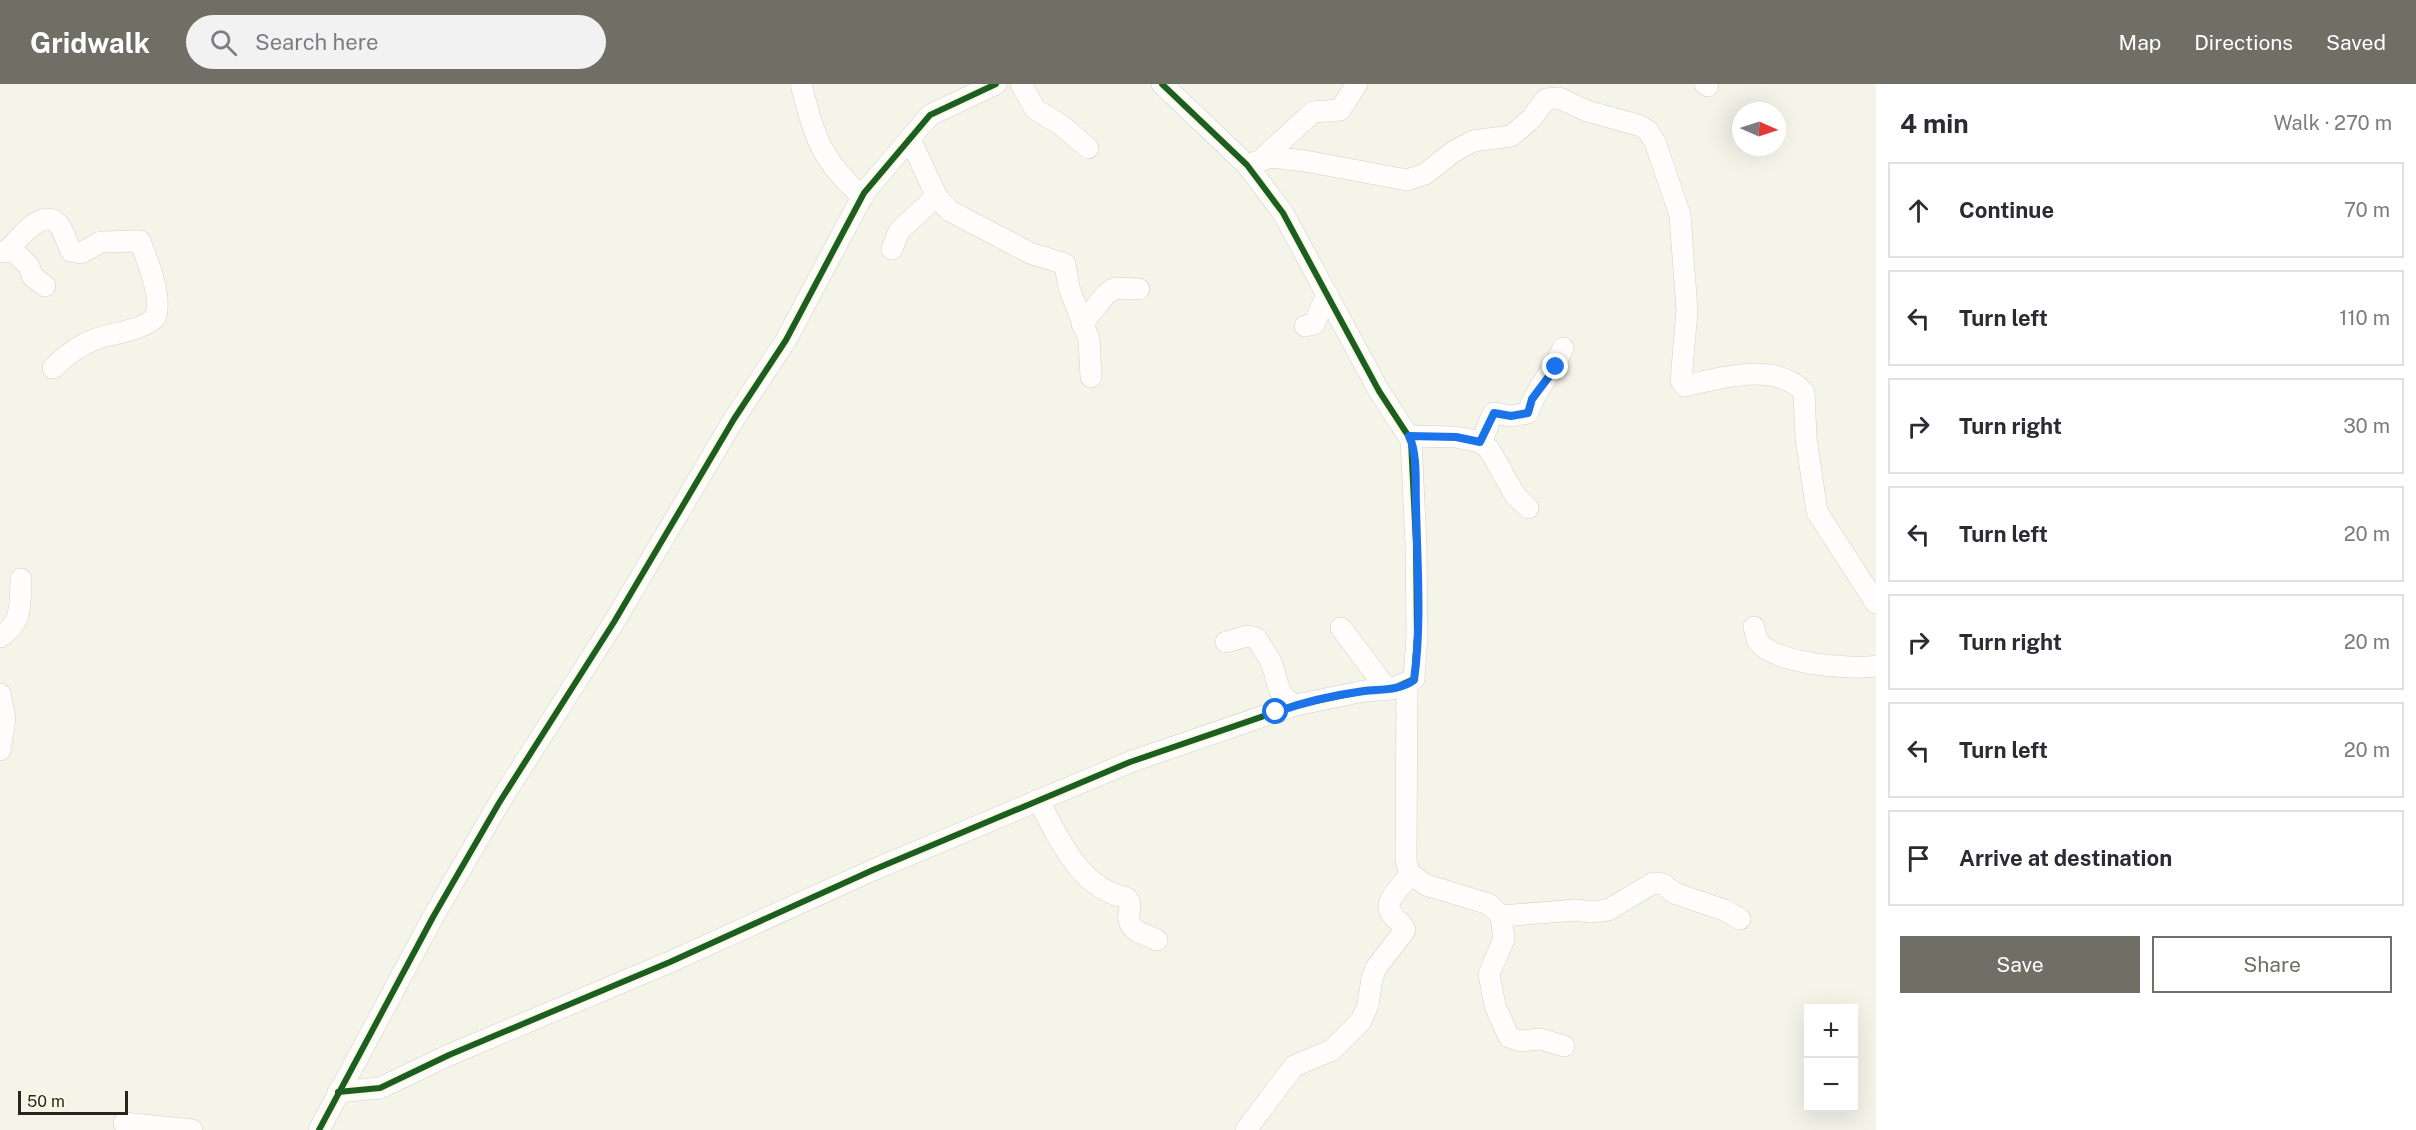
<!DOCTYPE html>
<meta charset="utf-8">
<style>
:root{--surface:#fff;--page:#f2f2f3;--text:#2b2b33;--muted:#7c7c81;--line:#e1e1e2;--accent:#6f6f66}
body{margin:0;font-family:"Public Sans",sans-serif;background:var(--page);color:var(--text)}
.controls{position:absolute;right:18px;bottom:18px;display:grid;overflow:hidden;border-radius:0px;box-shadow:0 6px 24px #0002}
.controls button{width:54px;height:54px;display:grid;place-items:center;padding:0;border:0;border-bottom:2px solid var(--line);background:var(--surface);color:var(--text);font:30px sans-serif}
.compass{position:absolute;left:1732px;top:18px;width:54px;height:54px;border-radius:50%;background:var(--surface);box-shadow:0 6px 24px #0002;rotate:93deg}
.scale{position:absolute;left:18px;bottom:15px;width:110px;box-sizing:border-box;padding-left:6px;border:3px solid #27271f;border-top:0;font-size:16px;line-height:21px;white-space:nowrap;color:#27271f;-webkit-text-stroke:4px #faf9e4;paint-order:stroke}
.stop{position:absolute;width:18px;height:18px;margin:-14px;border:4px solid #1a73e8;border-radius:50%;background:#fff}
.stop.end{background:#1a73e8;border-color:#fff;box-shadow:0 2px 6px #0008}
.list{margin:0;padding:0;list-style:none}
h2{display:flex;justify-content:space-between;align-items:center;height:78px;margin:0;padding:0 24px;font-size:26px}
h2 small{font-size:20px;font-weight:400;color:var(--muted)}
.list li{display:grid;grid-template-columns:39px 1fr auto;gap:18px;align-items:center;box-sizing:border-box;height:96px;margin:0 12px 12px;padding:0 12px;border:2px solid var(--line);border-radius:0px}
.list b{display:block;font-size:22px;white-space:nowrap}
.list em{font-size:20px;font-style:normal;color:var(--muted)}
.actions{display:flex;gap:12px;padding:18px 24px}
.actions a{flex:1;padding:14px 0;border:2px solid var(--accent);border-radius:0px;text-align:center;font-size:21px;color:var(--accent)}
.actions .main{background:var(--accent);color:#fff}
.icon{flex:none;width:33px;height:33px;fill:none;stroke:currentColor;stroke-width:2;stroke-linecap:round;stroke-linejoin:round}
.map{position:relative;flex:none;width:1876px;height:1046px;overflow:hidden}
header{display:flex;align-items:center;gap:36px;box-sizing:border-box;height:84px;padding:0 30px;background:var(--accent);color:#fff}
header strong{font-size:28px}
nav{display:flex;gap:33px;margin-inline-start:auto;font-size:21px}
.search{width:420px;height:54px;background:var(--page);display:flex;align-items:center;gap:15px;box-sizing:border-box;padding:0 21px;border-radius:33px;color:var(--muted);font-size:22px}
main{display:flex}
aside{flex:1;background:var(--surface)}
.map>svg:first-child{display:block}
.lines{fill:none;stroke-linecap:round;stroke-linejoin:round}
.minor-casing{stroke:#d1d0c7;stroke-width:22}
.minor{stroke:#fefdfc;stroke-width:21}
.cycleway-casing{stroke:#faf9e4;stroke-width:10}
.cycleway{stroke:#1b5e20;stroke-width:6}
.route{stroke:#1a73e8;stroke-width:8}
</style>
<header>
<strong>Gridwalk</strong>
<div class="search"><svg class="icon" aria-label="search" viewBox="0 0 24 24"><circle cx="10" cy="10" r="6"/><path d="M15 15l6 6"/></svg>Search here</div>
<nav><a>Map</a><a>Directions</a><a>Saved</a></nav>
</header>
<main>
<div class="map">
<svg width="1876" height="1046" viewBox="0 0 1876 1046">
<rect width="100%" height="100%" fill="#f5f4e9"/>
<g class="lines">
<g class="minor-casing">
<g id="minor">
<path d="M801,0C814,52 821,77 863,113"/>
<path d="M1021,0L1035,25L1061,41L1088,64"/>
<path d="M1705,0L1708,2"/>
<path d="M910,55L937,113L950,127L1030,169L1065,180L1069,204L1089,255L1091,293"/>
<path d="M1261,76L1313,28L1340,26L1357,0"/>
<path d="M1247,81L1271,73L1305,77L1407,96L1425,90L1453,68L1473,57L1511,52L1531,35L1546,15L1559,14L1587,27L1641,42L1648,47L1655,58L1680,131L1687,226L1681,297L1685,302C1721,294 1775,277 1804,308L1806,354L1817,428L1876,519"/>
<path d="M10,164L29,182L32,192L45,202"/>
<path d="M892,165L899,147L937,112"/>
<path d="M0,168L7,167C18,156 43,121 59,141C64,148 67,159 71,167L81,169L101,158L140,157C148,178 163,214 155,234C138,248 116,248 96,255C79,261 66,271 53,284"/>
<path d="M1082,240L1106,210L1115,204L1139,205"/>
<path d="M1305,242L1314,240L1327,210"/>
<path d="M1409,352L1456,353L1480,358L1489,365L1515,411L1528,424"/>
<path d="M1480,358C1487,350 1487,338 1494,329L1511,332L1528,329C1535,305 1554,287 1563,264"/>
<path d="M1754,543C1755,547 1756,554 1758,557C1773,580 1851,586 1876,582"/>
<path d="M1341,544L1387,605"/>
<path d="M0,553C23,539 20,519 21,495"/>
<path d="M1226,558L1247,552L1256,554C1261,562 1267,570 1271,578C1279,597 1275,612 1296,621"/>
<path d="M1407,601L1406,775L1409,789L1426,801L1489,820L1501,832L1504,855L1489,890L1495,922L1509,953L1520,957L1540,955L1564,962"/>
<path d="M0,610L5,635L0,666"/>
<path d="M1038,716C1060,755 1078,804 1127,814C1131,819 1130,821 1129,828C1126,847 1142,849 1157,856"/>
<path d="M1501,832L1576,826L1591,828L1608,826L1653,799L1663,800L1674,809L1724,826L1740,835"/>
<path d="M338,1008L380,1004L449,971L670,878L873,786L1130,678L1296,621L1364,607L1392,605L1414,595L1417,552L1416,460L1411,356L1379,307L1283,129L1247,81L1162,0"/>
<path d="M124,1039L192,1046"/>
<path d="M319,1046L433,833L499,719L614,538L734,335L786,256L864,109L930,31L996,0"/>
<path d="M1246,1046L1294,982L1332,966L1361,937L1368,921L1372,894L1376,884L1405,846C1402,837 1393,835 1390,827C1384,816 1405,798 1411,791"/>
</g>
</g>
<use href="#minor" class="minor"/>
<g class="cycleway-casing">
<g id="cycleway">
<path d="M338,1008L380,1004L449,971L670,878L873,786L1130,678L1296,621L1364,607L1392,605L1414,595L1417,552L1416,460L1411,356L1379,307L1283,129L1247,81L1162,0"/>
<path d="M319,1046L433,833L499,719L614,538L734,335L786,256L864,109L930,31L996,0"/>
</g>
</g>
<use href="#cycleway" class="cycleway"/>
</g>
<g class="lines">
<path class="route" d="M1276,628C1304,618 1335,611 1364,607C1381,605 1399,607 1414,596C1422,539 1417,478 1416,421C1415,400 1418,371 1409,352L1456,353L1480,358L1494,329L1511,332L1528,329L1532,315L1556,283"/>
</g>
</svg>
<div class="controls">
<button>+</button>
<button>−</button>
</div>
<svg class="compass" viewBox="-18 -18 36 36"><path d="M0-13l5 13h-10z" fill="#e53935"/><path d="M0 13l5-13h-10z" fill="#7c7c81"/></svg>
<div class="scale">50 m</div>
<div class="stop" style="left:1276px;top:628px"></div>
<div class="stop end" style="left:1556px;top:283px"></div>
</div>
<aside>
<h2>4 min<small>Walk · 270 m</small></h2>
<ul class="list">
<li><svg class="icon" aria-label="ahead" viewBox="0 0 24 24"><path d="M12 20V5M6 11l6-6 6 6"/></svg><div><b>Continue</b></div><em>70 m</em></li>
<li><svg class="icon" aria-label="left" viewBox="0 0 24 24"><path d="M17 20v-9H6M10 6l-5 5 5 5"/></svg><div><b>Turn left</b></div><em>110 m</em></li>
<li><svg class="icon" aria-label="right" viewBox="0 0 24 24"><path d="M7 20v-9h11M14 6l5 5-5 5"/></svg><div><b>Turn right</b></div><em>30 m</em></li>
<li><svg class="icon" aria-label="left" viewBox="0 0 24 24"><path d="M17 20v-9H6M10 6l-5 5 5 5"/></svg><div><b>Turn left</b></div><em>20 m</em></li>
<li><svg class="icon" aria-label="right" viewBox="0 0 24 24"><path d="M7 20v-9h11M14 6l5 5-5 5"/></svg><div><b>Turn right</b></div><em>20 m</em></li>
<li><svg class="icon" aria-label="left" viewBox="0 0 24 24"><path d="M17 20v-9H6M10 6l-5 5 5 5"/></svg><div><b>Turn left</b></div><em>20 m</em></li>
<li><svg class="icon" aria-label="arrive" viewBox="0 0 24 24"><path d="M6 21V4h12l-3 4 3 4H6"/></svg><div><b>Arrive at destination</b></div></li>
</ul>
<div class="actions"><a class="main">Save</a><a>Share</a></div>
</aside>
</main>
